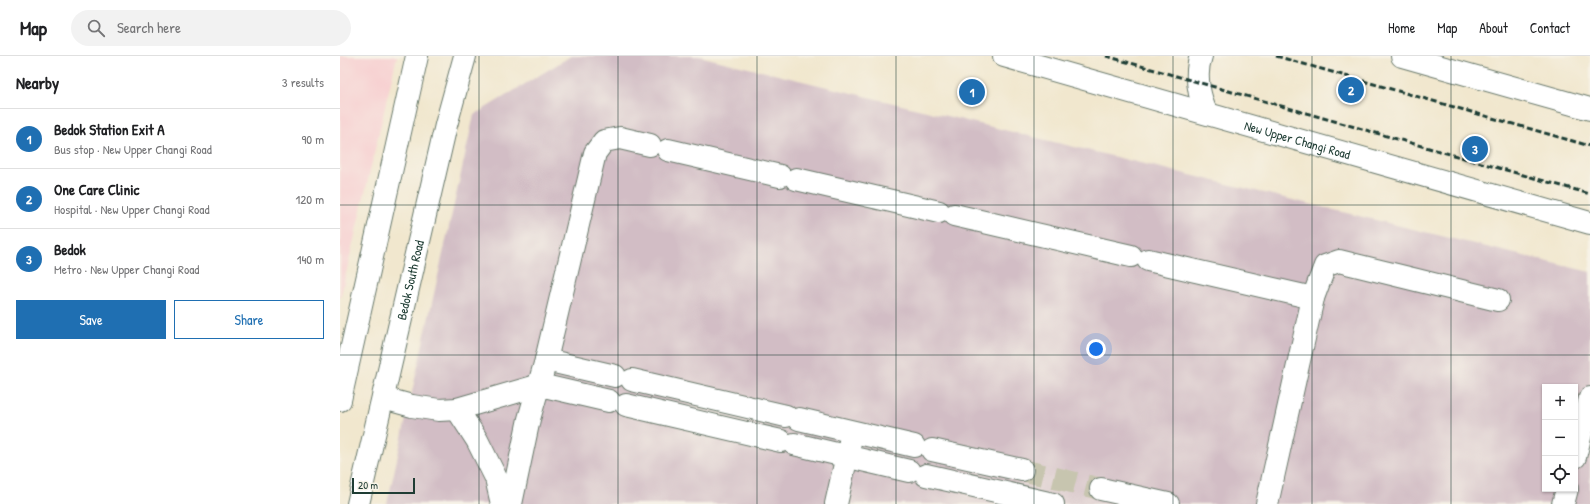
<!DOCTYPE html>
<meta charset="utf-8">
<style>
:root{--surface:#fff;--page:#f2f2f2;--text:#202124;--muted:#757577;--line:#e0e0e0;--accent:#1f6fb2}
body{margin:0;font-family:"Patrick Hand",sans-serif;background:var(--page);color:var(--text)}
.controls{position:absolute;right:12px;bottom:12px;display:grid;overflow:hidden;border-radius:0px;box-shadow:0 1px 3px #0004}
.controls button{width:36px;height:36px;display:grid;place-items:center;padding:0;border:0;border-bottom:1px solid var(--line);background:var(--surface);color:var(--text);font:20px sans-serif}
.scale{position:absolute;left:12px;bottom:10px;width:63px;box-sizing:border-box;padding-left:4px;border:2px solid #1f3d34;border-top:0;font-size:11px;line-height:14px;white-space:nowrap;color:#1f3d34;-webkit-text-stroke:3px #f7f3e8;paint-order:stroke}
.you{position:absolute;left:756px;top:293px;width:14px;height:14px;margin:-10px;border:3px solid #fff;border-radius:50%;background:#1a73e8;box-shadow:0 0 0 6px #1a73e833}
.badge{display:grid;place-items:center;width:26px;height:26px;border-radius:50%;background:var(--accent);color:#fff;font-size:13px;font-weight:700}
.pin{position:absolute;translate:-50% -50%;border:2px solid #fff;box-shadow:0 1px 4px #0006}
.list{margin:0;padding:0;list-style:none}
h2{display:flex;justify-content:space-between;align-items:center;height:52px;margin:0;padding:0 16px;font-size:17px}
h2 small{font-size:13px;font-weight:400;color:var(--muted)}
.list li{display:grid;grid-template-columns:26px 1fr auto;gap:12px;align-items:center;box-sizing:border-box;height:60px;padding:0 16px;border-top:1px solid var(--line)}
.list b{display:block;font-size:15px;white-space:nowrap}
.list p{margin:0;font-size:13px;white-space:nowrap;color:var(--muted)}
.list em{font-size:13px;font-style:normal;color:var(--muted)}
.actions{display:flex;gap:8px;padding:12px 16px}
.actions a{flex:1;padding:9px 0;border:1px solid var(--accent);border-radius:0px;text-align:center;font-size:14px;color:var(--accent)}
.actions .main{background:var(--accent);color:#fff}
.icon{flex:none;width:22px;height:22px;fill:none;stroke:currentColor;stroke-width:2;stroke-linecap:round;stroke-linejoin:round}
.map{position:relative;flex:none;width:1250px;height:448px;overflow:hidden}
header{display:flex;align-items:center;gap:24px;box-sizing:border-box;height:56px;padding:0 20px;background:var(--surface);border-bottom:1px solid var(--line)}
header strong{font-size:19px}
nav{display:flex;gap:22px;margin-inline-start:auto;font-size:14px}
.search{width:280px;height:36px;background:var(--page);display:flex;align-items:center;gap:10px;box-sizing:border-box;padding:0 14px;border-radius:22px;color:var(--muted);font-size:15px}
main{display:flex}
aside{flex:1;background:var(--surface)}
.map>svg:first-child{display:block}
.built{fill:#f7cfd0}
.industrial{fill:#d2bdc5;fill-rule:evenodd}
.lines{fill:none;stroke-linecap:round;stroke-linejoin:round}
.minor-tunnel{stroke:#c7c5af;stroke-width:22;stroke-dasharray:22 11;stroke-linecap:butt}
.minor-casing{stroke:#68786a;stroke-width:24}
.major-casing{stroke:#68786a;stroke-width:24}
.minor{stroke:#fff;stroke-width:22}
.major{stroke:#fff;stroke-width:22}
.rail{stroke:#1f3d34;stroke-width:3;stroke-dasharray:6 3;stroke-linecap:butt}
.grid{fill:none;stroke:#1f3d34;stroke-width:1;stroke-opacity:0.55}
.labels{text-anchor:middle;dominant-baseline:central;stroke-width:3;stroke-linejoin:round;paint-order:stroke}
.street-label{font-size:13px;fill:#1f3d34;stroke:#f7f3e8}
</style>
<header>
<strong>Map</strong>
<div class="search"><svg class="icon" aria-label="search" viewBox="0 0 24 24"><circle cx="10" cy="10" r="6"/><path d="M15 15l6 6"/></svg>Search here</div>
<nav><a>Home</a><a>Map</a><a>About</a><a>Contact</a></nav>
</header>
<main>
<aside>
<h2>Nearby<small>3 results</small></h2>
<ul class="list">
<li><span class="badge">1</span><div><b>Bedok Station Exit A</b><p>Bus stop · New Upper Changi Road</p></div><em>90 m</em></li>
<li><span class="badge">2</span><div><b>One Care Clinic</b><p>Hospital · New Upper Changi Road</p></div><em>120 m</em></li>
<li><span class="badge">3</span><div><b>Bedok</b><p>Metro · New Upper Changi Road</p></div><em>140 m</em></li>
</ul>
<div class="actions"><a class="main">Save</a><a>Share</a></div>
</aside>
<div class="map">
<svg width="1250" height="448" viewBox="0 0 1250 448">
<rect width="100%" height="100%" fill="#f7f3e8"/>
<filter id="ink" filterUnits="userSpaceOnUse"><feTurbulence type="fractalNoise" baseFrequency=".025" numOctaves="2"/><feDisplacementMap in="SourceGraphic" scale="8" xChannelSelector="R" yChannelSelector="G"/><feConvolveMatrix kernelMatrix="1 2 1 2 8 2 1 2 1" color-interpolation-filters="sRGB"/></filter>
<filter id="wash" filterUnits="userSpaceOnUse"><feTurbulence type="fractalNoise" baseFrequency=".012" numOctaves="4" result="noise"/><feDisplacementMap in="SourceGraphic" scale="16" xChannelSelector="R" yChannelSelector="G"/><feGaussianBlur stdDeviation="0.9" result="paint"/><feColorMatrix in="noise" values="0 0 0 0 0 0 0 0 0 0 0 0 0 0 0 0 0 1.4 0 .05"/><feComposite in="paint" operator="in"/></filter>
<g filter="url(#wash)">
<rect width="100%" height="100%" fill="#f1e7ce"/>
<path class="built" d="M0,0H57L0,243Z"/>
<path class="industrial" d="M231,0H359L1250,216V448H47L134,59ZM1205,331H1235V433H1205Z"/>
</g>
<g filter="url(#ink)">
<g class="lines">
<path class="minor-tunnel" d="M682,414L761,433"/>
<g class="minor-casing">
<g id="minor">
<path d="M328,94L440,120"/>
<path d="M456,123L599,156"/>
<path d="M614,159L791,200"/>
<path d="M808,204L973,242"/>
<path d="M206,304L275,320"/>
<path d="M292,324L446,360"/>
<path d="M43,342L72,350L99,354L117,353L200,329L269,345"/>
<path d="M286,349L441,385"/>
<path d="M117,353L137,384L156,422L162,448"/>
<path d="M459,363L574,390"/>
<path d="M454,388L569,415"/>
<path d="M592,394L682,414"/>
<path d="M1235,401L1250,342"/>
<path d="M586,419L713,448"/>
<path d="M761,433L828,448"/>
<path d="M171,448L189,363L206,304L255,97L264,85L280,82L310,89"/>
<path d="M496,448L510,386"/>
<path d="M927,448L973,242L985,210L999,205L1158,244"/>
<path d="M1223,448L1227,433"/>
</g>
</g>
<g class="major-casing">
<g id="major">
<path id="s1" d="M664,0L1250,167"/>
<path d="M861,0C854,19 859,39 866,57"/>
<path d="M1062,0L1250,53"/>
<path d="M0,344L77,0"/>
<path id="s2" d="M18,448L106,69L125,0"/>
</g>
</g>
<use href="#minor" class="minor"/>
<use href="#major" class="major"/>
<g class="rail">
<path d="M766,0L1250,138"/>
<path d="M936,0L1250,90"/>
</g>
</g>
</g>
<path class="grid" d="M139,0V448M278,0V448M417,0V448M556,0V448M694,0V448M833,0V448M972,0V448M1111,0V448M0,149H1250M0,299H1250"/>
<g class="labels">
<g class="street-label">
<text stroke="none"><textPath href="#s1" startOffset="305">New Upper Changi Road</textPath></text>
<text stroke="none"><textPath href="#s2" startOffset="230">Bedok South Road</textPath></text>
</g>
</g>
</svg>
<div class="controls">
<button>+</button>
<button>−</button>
<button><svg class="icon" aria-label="locate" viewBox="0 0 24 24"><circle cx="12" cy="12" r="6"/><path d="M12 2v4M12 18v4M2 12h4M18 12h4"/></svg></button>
</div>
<div class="scale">20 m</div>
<div class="you"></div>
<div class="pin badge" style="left:632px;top:36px">1</div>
<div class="pin badge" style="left:1011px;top:34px">2</div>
<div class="pin badge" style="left:1135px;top:93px">3</div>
</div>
</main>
